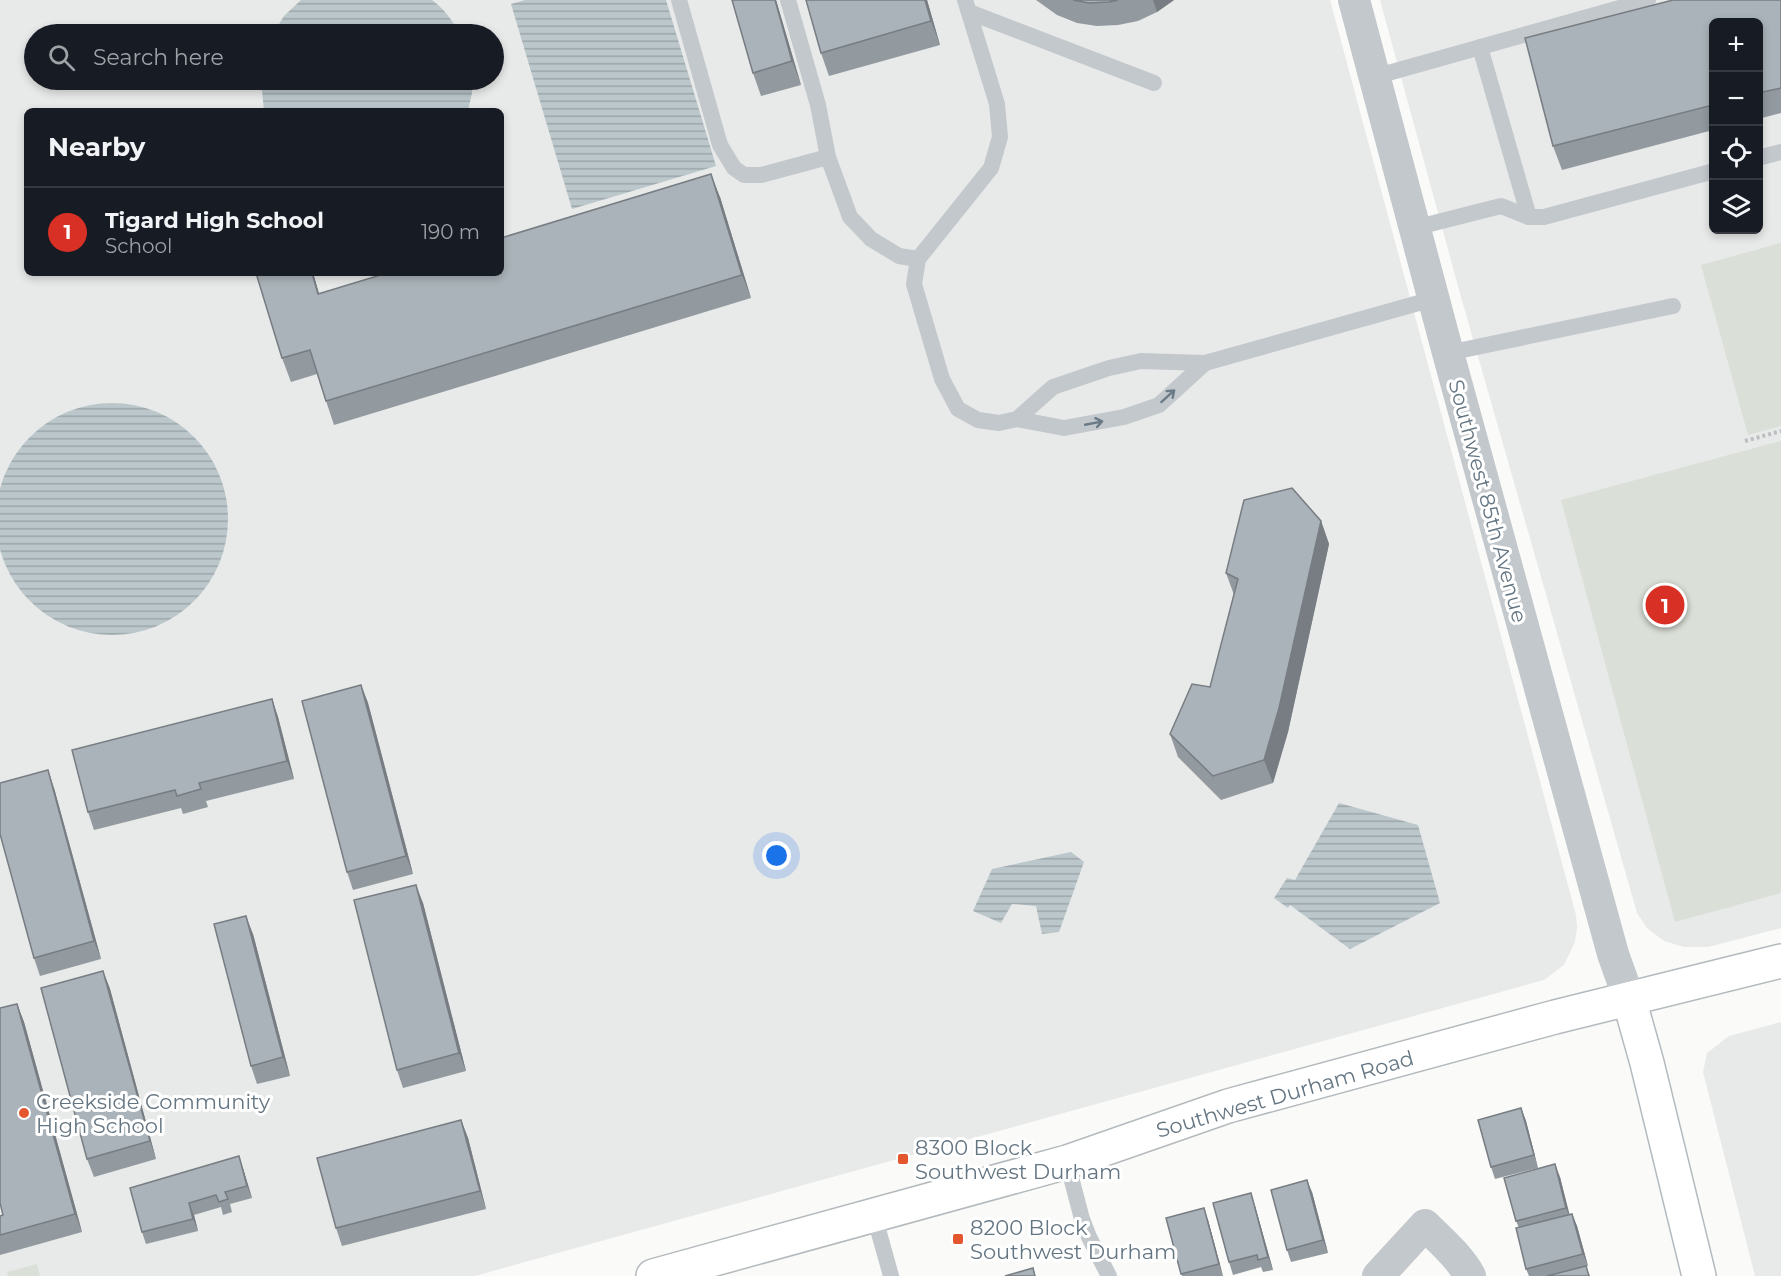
<!DOCTYPE html>
<meta charset="utf-8">
<style>
:root{--surface:#171b24;--page:#242831;--text:#f1f3f6;--muted:#9ea1a6;--line:#363941;--accent:#d93025}
body{margin:0;font-family:Montserrat,sans-serif;background:var(--page);color:var(--text)}
.controls{position:absolute;right:18px;top:18px;display:grid;overflow:hidden;border-radius:9px;box-shadow:0 3px 9px #0003}
.controls button{width:54px;height:54px;display:grid;place-items:center;padding:0;border:0;border-bottom:2px solid var(--line);background:var(--surface);color:var(--text);font:30px sans-serif}
.you{position:absolute;left:777px;top:856px;width:21px;height:21px;margin:-15px;border:4px solid #fff;border-radius:50%;background:#1a73e8;box-shadow:0 0 0 9px #1a73e833}
.badge{display:grid;place-items:center;width:39px;height:39px;border-radius:50%;background:var(--accent);color:#fff;font-size:20px;font-weight:700}
.pin{position:absolute;translate:-50% -50%;border:3px solid #fff;box-shadow:0 2px 6px #0006}
.list{margin:0;padding:0;list-style:none}
h2{display:flex;justify-content:space-between;align-items:center;height:78px;margin:0;padding:0 24px;font-size:26px}
h2 small{font-size:20px;font-weight:400;color:var(--muted)}
.list li{display:grid;grid-template-columns:39px 1fr auto;gap:18px;align-items:center;box-sizing:border-box;height:90px;padding:0 24px;border-top:2px solid var(--line)}
.list b{display:block;font-size:22px;white-space:nowrap}
.list p{margin:0;font-size:20px;white-space:nowrap;color:var(--muted)}
.list em{font-size:20px;font-style:normal;color:var(--muted)}
.icon{flex:none;width:33px;height:33px;fill:none;stroke:currentColor;stroke-width:2;stroke-linecap:round;stroke-linejoin:round}
.map{position:relative;flex:none;width:1781px;height:1276px;overflow:hidden}
.search{position:absolute;background:var(--surface);box-shadow:0 3px 9px #0003;left:24px;top:24px;width:480px;height:66px;display:flex;align-items:center;gap:15px;box-sizing:border-box;padding:0 21px;border-radius:33px;color:var(--muted);font-size:22px}
.panel{position:absolute;background:var(--surface);box-shadow:0 3px 9px #0003;left:24px;top:108px;width:480px;height:168px;border-radius:9px}
.map>svg:first-child{display:block}
.built{fill:#e8e9e9;fill-rule:evenodd}
.grass{fill:url(#grass-tufts)}
.pitch{fill:#dadfd7}
.water{fill:url(#water-rules)}
.lines{fill:none;stroke-linecap:round;stroke-linejoin:round}
.secondary-casing{stroke:#b3babf;stroke-width:36}
.primary-casing{stroke:#b5babe;stroke-width:36}
.path{stroke:#bbbfc2;stroke-width:4;stroke-dasharray:3 3;stroke-linecap:butt}
.service{stroke:#c3c8cc;stroke-width:16}
.minor{stroke:#c3c8cc;stroke-width:32}
.secondary{stroke:#fff;stroke-width:33}
.primary{stroke:#fff;stroke-width:33}
.wall{fill:#929a9f}
.shaded-wall{fill:#777d82}
.building{fill:#aab3b9;stroke:#777d82;stroke-width:1.5}
.oneway{stroke:#6a7a87}
.poi-dot{fill:#e4572e;stroke:#fff;stroke-width:2}
.labels{text-anchor:middle;dominant-baseline:central;stroke-width:6;stroke-linejoin:round;paint-order:stroke}
.street-label{font-size:21px;fill:#657683;stroke:#fff}
.poi-label{font-size:21px;fill:#657683;stroke:#fff;text-anchor:start}
</style>
<div class="map">
<svg width="1781" height="1276" viewBox="0 0 1781 1276">
<defs>
<pattern id="grass-tufts" width="24" height="20" patternUnits="userSpaceOnUse" patternTransform="scale(1.5)"><rect width="24" height="20" fill="#dadfd7"/><path d="M3 7l-1-3M5 7V3M7 7l1-3M15 17l-1-3M17 17v-4M19 17l1-3" fill="none" stroke="#b4b9b4"/></pattern>
<pattern id="water-rules" width="6" height="5" patternUnits="userSpaceOnUse" patternTransform="scale(1.5)"><rect width="6" height="5" fill="#bbc7cb"/><path d="M0 2.5h6" fill="none" stroke="#9ca6aa"/></pattern>
</defs>
<rect width="100%" height="100%" fill="#fafaf8"/>
<g class="built">
<path d="M0,0H1330L1576,915L1577,927L1575,942L1564,965L1544,980L475,1276H0ZM34,34H494V80H34ZM27,111H501V273H27Z"/>
<path d="M1380,0H1781V928L1708,947H1684L1664,941L1647,928L1637,913L1461,297ZM1714,22H1758V230H1714Z"/>
<path d="M1781,1022V1276H1755L1703,1072L1707,1053L1729,1036Z"/>
</g>
<path class="grass" d="M37,1264L40,1276H8L7,1272Z"/>
<g class="pitch">
<path d="M1781,243V426L1748,435L1701,265Z"/>
<path d="M1781,441V893L1675,922L1561,500Z"/>
</g>
<g class="water">
<path d="M301,0H432C444,9 453,21 460,34H273L284,16Z"/>
<path d="M525,0H666L716,166L572,209L511,4Z"/>
<path d="M261,80H472V93L468,111H264Z"/>
<circle cx="112" cy="519" r="116"/>
<path d="M1339,803L1418,825L1440,903L1350,949L1290,905L1288,908L1274,898L1287,878L1295,880Z"/>
<path d="M1071,852L1084,862L1059,932L1042,934L1036,906L1012,904L1001,923L973,911L992,869Z"/>
</g>
<g class="lines">
<g class="secondary-casing">
<path id="secondary" d="M1629,999L1647,1063L1699,1276"/>
</g>
<g class="primary-casing">
<path id="primary" d="M653,1276L1067,1162L1228,1106L1555,1017L1781,961"/>
</g>
<path class="path" d="M1745,441L1781,431"/>
<g class="service">
<path d="M679,0L720,145L734,168L744,175H761L828,157"/>
<path d="M788,0L818,105L828,157L850,217L871,239L899,256L918,259"/>
<path d="M965,0L997,104L1000,137L991,168L918,259L914,284L942,379L958,409L978,420L999,423L1017,419L1064,428L1124,417L1159,405L1205,363"/>
<path d="M969,12L1154,83"/>
<path d="M1480,47L1529,217"/>
<path d="M1374,77L1648,0"/>
<path d="M1758,158L1781,152"/>
<path d="M1414,228L1501,206L1529,217H1544L1714,171"/>
<path d="M1448,353L1673,306"/>
<path d="M1017,419L1053,387L1109,368L1141,361L1205,363L1433,299"/>
<path d="M1067,1162L1082,1219L1089,1237L1109,1276"/>
<path d="M874,1215L891,1276"/>
</g>
<g class="minor">
<path d="M1354,0L1448,353L1613,954L1629,999"/>
<path d="M1378,1276L1425,1225C1441,1241 1459,1256 1470,1276"/>
</g>
<use href="#secondary" class="secondary"/>
<use href="#primary" class="primary"/>
</g>
<g class="wall">
<path d="M776,0L801,85L761,96L753,73Z"/>
<path d="M927,0L940,45L829,76L821,53Z"/>
<path d="M1036,0H1174L1157,12L1138,21L1118,25L1097,26L1077,23L1057,15Z"/>
<path d="M1673,0H1781V113L1758,119V22H1713V130L1562,170L1553,146L1525,38Z"/>
<path d="M720,197L751,298L334,425L317,374L291,382L282,358L256,273H313L319,294Z"/>
<path d="M1321,521L1329,544L1288,732L1273,783L1221,800L1178,757L1170,734L1210,687L1234,595L1226,573Z"/>
<path d="M361,685L368,703L413,874L353,890L347,872Z"/>
<path d="M272,699L278,717L294,779L206,801L208,807L183,814L181,808L94,830L88,812Z"/>
<path d="M54,788L101,959L40,976L34,958Z"/>
<path d="M423,903L466,1071L403,1088L397,1070Z"/>
<path d="M253,934L290,1076L257,1084L251,1066Z"/>
<path d="M103,971L110,989L156,1159L94,1177L87,1159Z"/>
<path d="M17,1004L24,1022L82,1232L0,1255V1216L3,1215Z"/>
<path d="M1521,1108L1526,1121L1538,1168L1495,1179L1491,1167Z"/>
<path d="M461,1120L468,1138L486,1209L342,1246L336,1228Z"/>
<path d="M239,1156L252,1198L230,1204L232,1212L223,1215L221,1207L194,1215L198,1231L146,1244L142,1232Z"/>
<path d="M1560,1177L1569,1215L1572,1214L1577,1226L1588,1266L1586,1267L1590,1276H1529L1526,1269L1519,1228L1516,1221Z"/>
<path d="M1312,1192L1328,1253L1291,1262L1287,1250Z"/>
<path d="M1255,1206L1273,1270L1263,1272L1261,1267L1233,1275L1229,1262Z"/>
<path d="M1166,1218L1208,1220L1223,1276H1182Z"/>
</g>
<g class="shaded-wall">
<path d="M775,0H776L801,85L792,61Z"/>
<path d="M925,0H927L940,45L931,21Z"/>
<path d="M1153,0H1174L1157,12Z"/>
<path d="M711,174L720,197L751,298L742,275Z"/>
<path d="M312,273H313L326,317L318,294Z"/>
<path d="M1321,521L1329,544L1288,732L1273,783L1264,760Z"/>
<path d="M361,685L368,703L413,874L406,856Z"/>
<path d="M272,699L278,717L294,779L287,761Z"/>
<path d="M48,770L54,788L101,959L94,941Z"/>
<path d="M416,885L423,903L466,1071L459,1053Z"/>
<path d="M246,916L253,934L290,1076L283,1057Z"/>
<path d="M103,971L110,989L156,1159L150,1141Z"/>
<path d="M17,1004L24,1022L82,1232L75,1214Z"/>
<path d="M1521,1108L1526,1121L1538,1168L1534,1155Z"/>
<path d="M461,1120L468,1138L486,1209L480,1191Z"/>
<path d="M239,1156L243,1168L252,1198L247,1186Z"/>
<path d="M1555,1164L1560,1177L1571,1220L1566,1208Z"/>
<path d="M1307,1180L1312,1192L1328,1253L1323,1240Z"/>
<path d="M1251,1193L1255,1206L1273,1270L1268,1257Z"/>
<path d="M189,1203L194,1215L198,1231L193,1219Z"/>
<path d="M1204,1208L1208,1220L1223,1276L1219,1264Z"/>
<path d="M1572,1214L1577,1226L1588,1266L1583,1254Z"/>
</g>
<g class="building">
<path d="M732,0H775L792,61L753,73Z"/>
<path d="M806,0H925L931,21L821,53Z"/>
<path d="M1073,0H1118L1109,2L1089,3Z"/>
<path d="M1673,0H1781V88L1758,93V22H1713V105L1553,146L1525,38Z"/>
<path d="M711,174L742,275L326,401L310,350L282,358L256,273H312L318,294L387,273H501V238Z"/>
<path d="M1292,488L1321,521L1279,708L1264,760L1213,776L1170,734L1192,684L1210,687L1238,579L1226,573L1244,500Z"/>
<path d="M361,685L406,856L347,872L302,701Z"/>
<path d="M272,699L287,761L199,783L201,789L177,796L175,790L88,812L72,750Z"/>
<path d="M48,770L94,941L34,958L0,834V783Z"/>
<path d="M416,885L459,1053L397,1070L354,900Z"/>
<path d="M246,916L283,1057L251,1066L214,924Z"/>
<path d="M103,971L150,1141L87,1159L41,988Z"/>
<path d="M17,1004L75,1214L0,1235V1216L3,1215L0,1203V1008Z"/>
<path d="M1521,1108L1534,1155L1491,1167L1478,1120Z"/>
<path d="M461,1120L480,1191L336,1228L317,1158Z"/>
<path d="M239,1156L247,1186L225,1192L228,1199L219,1202L216,1195L189,1203L193,1219L142,1232L130,1188Z"/>
<path d="M1555,1164L1566,1208L1516,1221L1504,1178Z"/>
<path d="M1307,1180L1323,1240L1287,1250L1271,1190Z"/>
<path d="M1251,1193L1268,1257L1258,1260L1257,1255L1229,1262L1213,1203Z"/>
<path d="M1204,1208L1219,1264L1181,1274L1166,1218Z"/>
<path d="M1572,1214L1583,1254L1526,1269L1516,1228Z"/>
<path d="M1586,1266L1589,1276H1547Z"/>
<path d="M1033,1268L1035,1276H1005Z"/>
</g>
<defs><path id="oneway-shaft" d="M-6 0H5M1.5-3L5.5 0L1.5 3" fill="none" stroke-width="1.6" stroke-linecap="round" stroke-linejoin="round" transform="scale(1.5)"/></defs>
<g class="oneway">
<use href="#oneway-shaft" transform="translate(1168 396) rotate(-42)"/>
<use href="#oneway-shaft" transform="translate(1094 423) rotate(-11)"/>
</g>
<g class="poi-dot">
<circle cx="24" cy="1113" r="6"/>
<rect x="897" y="1153" width="12" height="12" rx="3"/>
<rect x="952" y="1233" width="12" height="12" rx="3"/>
</g>
<g class="labels">
<g class="street-label">
<text transform="translate(1488 501) rotate(75)">Southwest 85th Avenue</text>
<text transform="translate(1285 1094) rotate(-16)">Southwest Durham Road</text>
</g>
<g class="poi-label">
<text x="36" y="1101">Creekside Community<tspan x="36" dy="24">High School</tspan></text>
<text x="915" y="1147">8300 Block<tspan x="915" dy="24">Southwest Durham</tspan></text>
<text x="970" y="1227">8200 Block<tspan x="970" dy="24">Southwest Durham</tspan></text>
</g>
</g>
</svg>
<div class="controls">
<button>+</button>
<button>−</button>
<button><svg class="icon" aria-label="locate" viewBox="0 0 24 24"><circle cx="12" cy="12" r="6"/><path d="M12 2v4M12 18v4M2 12h4M18 12h4"/></svg></button>
<button><svg class="icon" aria-label="layers" viewBox="0 0 24 24"><path d="M12 4l9 5-9 5-9-5zM3 14l9 5 9-5"/></svg></button>
</div>
<div class="you"></div>
<div class="pin badge" style="left:1665px;top:605px">1</div>
<div class="search"><svg class="icon" aria-label="search" viewBox="0 0 24 24"><circle cx="10" cy="10" r="6"/><path d="M15 15l6 6"/></svg>Search here</div>
<section class="panel">
<h2>Nearby<small></small></h2>
<ul class="list">
<li><span class="badge">1</span><div><b>Tigard High School</b><p>School</p></div><em>190 m</em></li>
</ul>
</section>
</div>
